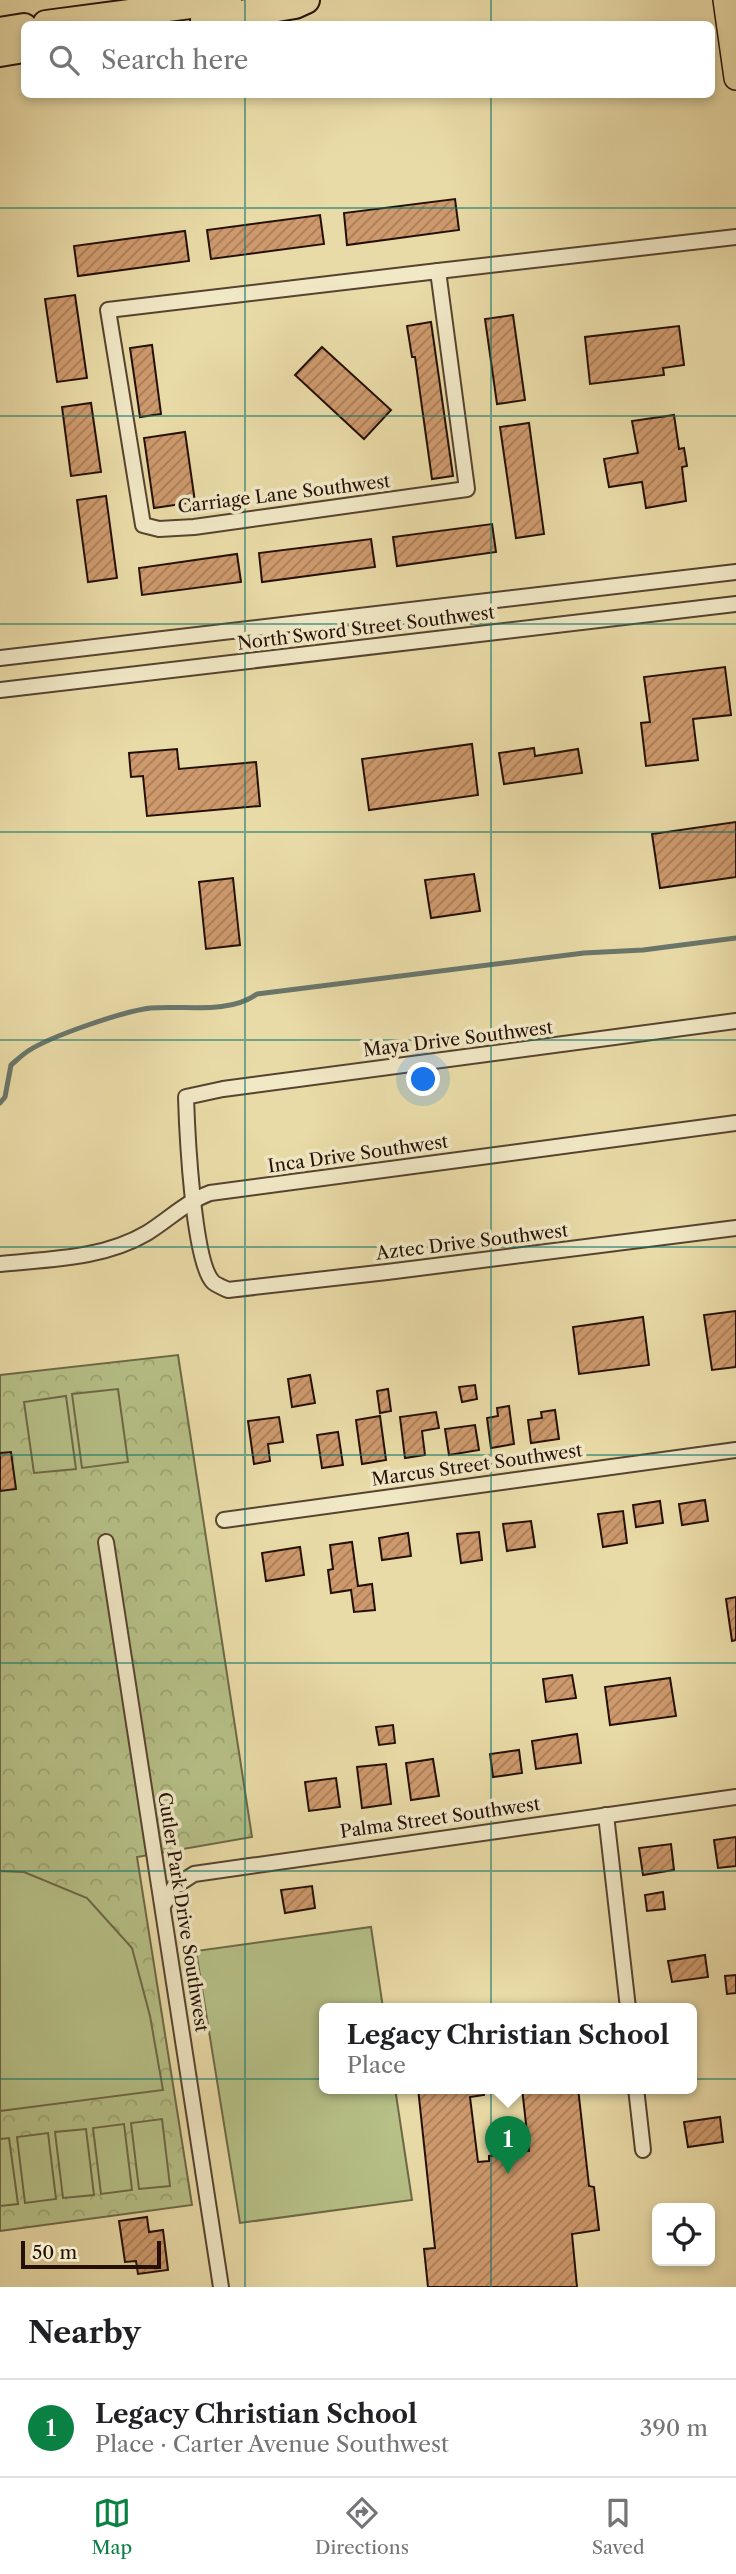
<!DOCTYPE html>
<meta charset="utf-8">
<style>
:root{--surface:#fff;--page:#f6f6f6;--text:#202124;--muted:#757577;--line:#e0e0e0;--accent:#0b8043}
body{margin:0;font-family:"Libre Caslon Text",serif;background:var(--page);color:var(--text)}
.controls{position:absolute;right:21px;bottom:21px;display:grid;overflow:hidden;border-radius:10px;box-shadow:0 4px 10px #0003}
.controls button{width:63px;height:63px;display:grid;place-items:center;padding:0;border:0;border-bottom:2px solid var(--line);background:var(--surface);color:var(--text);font:35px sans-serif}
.scale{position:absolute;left:21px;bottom:18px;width:140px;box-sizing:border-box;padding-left:7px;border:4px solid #251007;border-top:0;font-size:19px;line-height:24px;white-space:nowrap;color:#251007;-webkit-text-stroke:5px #f1e8c6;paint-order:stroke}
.you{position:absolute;left:424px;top:1080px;width:24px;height:24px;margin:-18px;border:5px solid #fff;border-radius:50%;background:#1a73e8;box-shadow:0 0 0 10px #1a73e833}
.badge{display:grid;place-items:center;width:46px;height:46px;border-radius:50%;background:var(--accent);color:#fff;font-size:23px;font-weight:700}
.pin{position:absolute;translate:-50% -58px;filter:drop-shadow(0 2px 4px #0008)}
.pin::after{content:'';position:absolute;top:37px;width:24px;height:21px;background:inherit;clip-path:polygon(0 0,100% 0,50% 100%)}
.popup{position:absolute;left:319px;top:2003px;width:378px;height:91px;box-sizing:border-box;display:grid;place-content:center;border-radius:10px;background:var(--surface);filter:drop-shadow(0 2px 5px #0005);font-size:23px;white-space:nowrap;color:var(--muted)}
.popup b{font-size:26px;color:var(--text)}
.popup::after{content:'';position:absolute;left:50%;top:100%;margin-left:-14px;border:14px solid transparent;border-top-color:var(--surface)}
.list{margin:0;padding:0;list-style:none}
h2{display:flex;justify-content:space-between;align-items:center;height:91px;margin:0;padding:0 28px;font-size:30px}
h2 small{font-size:23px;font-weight:400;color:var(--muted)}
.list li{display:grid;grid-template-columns:46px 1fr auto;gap:21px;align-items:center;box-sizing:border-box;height:98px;padding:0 28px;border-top:2px solid var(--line)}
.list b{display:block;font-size:26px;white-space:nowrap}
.list p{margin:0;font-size:23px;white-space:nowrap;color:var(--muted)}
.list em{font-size:23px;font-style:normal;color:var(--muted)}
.icon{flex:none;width:38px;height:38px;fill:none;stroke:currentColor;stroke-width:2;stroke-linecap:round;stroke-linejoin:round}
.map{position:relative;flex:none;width:736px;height:2287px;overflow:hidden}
.search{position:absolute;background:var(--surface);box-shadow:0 4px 10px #0003;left:21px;right:21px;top:21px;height:77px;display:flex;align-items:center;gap:18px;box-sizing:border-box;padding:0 24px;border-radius:10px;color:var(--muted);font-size:26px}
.sheet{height:189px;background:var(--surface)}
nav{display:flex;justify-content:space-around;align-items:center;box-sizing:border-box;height:98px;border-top:2px solid var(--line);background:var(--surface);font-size:19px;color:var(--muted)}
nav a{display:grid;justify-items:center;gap:4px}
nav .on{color:var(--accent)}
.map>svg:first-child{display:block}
.forest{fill:url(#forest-crowns);stroke:#6e6847;stroke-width:2}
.pitch{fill:#b6c087;stroke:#6e6847;stroke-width:2}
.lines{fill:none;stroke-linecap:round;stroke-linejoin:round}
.stream{stroke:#6a766b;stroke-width:5}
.building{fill:url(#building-hatch);stroke:#251007;stroke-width:2}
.street-casing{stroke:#56432f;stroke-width:18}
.primary-casing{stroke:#251007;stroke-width:26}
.highway-casing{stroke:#251007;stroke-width:30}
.street{stroke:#f1e8c6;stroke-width:14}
.primary{stroke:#e9dba7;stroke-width:23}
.highway{stroke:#e9dba7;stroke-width:26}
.grid{fill:none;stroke:#0f766e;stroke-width:2;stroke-opacity:0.55}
.labels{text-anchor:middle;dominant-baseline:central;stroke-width:7;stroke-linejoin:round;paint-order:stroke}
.street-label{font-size:18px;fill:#251007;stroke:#f1e8c6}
</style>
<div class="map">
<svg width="736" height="2287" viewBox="0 0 736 2287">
<defs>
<pattern id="forest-crowns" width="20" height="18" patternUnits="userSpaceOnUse" patternTransform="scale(1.75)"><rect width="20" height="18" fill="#b6c087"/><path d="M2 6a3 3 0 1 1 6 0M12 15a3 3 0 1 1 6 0" fill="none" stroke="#9ca473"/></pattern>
<pattern id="building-hatch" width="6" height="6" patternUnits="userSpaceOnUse" patternTransform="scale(1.75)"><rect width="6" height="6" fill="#ce9a6d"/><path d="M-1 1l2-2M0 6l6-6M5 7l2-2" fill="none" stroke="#a77c58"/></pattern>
</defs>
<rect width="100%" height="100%" fill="#e9dba7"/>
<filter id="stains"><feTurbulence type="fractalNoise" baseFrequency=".00286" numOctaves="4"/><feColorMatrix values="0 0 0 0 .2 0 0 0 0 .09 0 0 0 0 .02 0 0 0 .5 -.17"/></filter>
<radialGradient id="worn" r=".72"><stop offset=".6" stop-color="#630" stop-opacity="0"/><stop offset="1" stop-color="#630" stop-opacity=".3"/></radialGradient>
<path class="forest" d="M178,1355L252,1837L137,1857L192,2205L0,2231V1375Z"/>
<g class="pitch">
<path d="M118,1389L128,1462L82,1468L72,1394Z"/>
<path d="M66,1396L76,1469L34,1473L24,1402Z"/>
<path d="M0,1871L24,1872L87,1898L132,1948L150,2016L163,2090L0,2111Z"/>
<path d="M371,1927L383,2008H324V2088H395L412,2200L240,2223L196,1951Z"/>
<path d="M162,2119L170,2186L139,2189L131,2123Z"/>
<path d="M124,2124L132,2190L101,2194L93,2128Z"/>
<path d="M86,2129L94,2195L63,2198L55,2132Z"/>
<path d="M48,2133L56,2199L25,2203L17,2137Z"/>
<path d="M9,2138L18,2204L0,2206V2139Z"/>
</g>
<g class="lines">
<path class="stream" d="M0,1103L5,1097L11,1065C17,1060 22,1055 28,1051C51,1036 124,1011 151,1008C185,1005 227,1015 257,994L584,953L643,950L736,938"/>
</g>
<g class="building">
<path d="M455,199L459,230L347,245L344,213Z"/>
<path d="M320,215L324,244L211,259L207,230Z"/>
<path d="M185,231L189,261L78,276L74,246Z"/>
<path d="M75,295L87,378L57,382L45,299Z"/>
<path d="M513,315L525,400L497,404L485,319Z"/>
<path d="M431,322L453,476L432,479L415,357H412L407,326Z"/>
<path d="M679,326L684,365L663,368L664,375L590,384L585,337Z"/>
<path d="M152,345L161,414L140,417L130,348Z"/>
<path d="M322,347L391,410L364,439L295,375Z"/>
<path d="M91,403L101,472L71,476L62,407Z"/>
<path d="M674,415L679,449L684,448L687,466L682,467L686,501L646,508L642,482L609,487L604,459L638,453L632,421Z"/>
<path d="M529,423L544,534L516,538L500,427Z"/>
<path d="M185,432L195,502L154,508L144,438Z"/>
<path d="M106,496L117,578L88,582L77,500Z"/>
<path d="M492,524L496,552L397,566L393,537Z"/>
<path d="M371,539L375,567L262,582L259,553Z"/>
<path d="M237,554L241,582L142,595L139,568Z"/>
<path d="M725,667L731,715L693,719L698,760L646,766L641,723L650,722L644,677Z"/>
<path d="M472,744L478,795L369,810L362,759Z"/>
<path d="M534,748L535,756L578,749L582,773L504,784L499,753Z"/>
<path d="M177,749L179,769L256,762L260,806L147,816L143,776L131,777L129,753Z"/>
<path d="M736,822V877L660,888L652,834Z"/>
<path d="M474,874L480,911L431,918L425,880Z"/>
<path d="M233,878L240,945L206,949L199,882Z"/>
<path d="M736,1311V1367L712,1370L704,1315Z"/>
<path d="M643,1317L649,1365L579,1374L573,1327Z"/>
<path d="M310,1375L315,1403L292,1407L288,1379Z"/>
<path d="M475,1385L477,1399L462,1402L459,1387Z"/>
<path d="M388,1389L391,1411L380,1413L377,1391Z"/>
<path d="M509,1406L514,1444L491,1448L487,1418L498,1416L497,1408Z"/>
<path d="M555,1410L559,1439L531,1443L528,1420L542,1418L541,1412Z"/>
<path d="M436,1412L439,1428L422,1431L425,1455L405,1458L400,1417Z"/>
<path d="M380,1416L386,1460L362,1464L356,1420Z"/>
<path d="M279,1417L283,1442L268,1444L270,1461L254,1464L248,1421Z"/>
<path d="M475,1425L479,1450L449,1455L445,1429Z"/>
<path d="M338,1432L343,1465L322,1468L317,1435Z"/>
<path d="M11,1452L16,1489L0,1491V1453Z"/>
<path d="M705,1500L708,1521L682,1525L679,1504Z"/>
<path d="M660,1501L663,1523L636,1527L633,1505Z"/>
<path d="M623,1511L627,1543L603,1547L598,1514Z"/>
<path d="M531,1521L535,1547L507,1551L503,1524Z"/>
<path d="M479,1532L482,1560L461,1563L457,1534Z"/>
<path d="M408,1533L411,1556L382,1560L379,1538Z"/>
<path d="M352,1542L358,1586L372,1584L375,1610L354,1612L351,1590L331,1593L328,1570L333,1569L330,1545Z"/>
<path d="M300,1547L304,1575L266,1581L262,1553Z"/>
<path d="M736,1597V1640L732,1641L726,1599Z"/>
<path d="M572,1675L576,1698L546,1702L543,1679Z"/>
<path d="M670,1678L676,1716L610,1725L605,1687Z"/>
<path d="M393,1725L395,1743L379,1745L376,1727Z"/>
<path d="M577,1734L581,1763L536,1769L532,1741Z"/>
<path d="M519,1750L522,1773L493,1777L490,1754Z"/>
<path d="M433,1759L439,1796L411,1800L406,1763Z"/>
<path d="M386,1764L391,1804L362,1808L357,1767Z"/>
<path d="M336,1778L340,1807L309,1811L305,1782Z"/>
<path d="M736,1837V1866L718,1868L714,1840Z"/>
<path d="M671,1844L674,1870L643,1875L639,1848Z"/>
<path d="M312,1886L315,1908L285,1913L281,1890Z"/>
<path d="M663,1892L665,1909L647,1911L645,1895Z"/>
<path d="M705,1955L708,1977L672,1982L668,1961Z"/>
<path d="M736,1975V1993L727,1994L725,1976Z"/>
<path d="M418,2088H483L484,2095L470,2097L478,2162L489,2161V2156L529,2151L522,2088H578L589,2186L594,2187L599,2230L572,2234L577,2287H428L424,2249L435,2248Z"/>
<path d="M720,2117L723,2142L688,2147L684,2122Z"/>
<path d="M147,2217L149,2232L163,2230L168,2270L138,2274L136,2261L125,2262L119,2221Z"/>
</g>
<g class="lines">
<g class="street-casing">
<g id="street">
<path d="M438,271L467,489L194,527L159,529L143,525L108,310Z"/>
<path d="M438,271L736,237"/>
<path d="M0,658L736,572"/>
<path d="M0,690L736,604"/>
<path d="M736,1021L223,1089L186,1097C187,1130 193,1262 213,1282C216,1285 224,1288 228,1290L387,1272L736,1228"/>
<path d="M0,1264C49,1259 103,1259 147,1233C168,1220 186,1202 210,1193L736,1123"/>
<path d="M224,1520L736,1450"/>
<path d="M106,1542L221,2287"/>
<path d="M606,1815L628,2008"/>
<path d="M163,1906L174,1887L194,1874L736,1797"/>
<path d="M636,2088L643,2150"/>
</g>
</g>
<g class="primary-casing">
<path id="primary" d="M725,0L736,78"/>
</g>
<g class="highway-casing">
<g id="highway">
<path d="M204,20L295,5L306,0"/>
<path d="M46,24L228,0"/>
<path d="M0,31L24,27"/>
<path d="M0,53L24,49"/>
</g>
</g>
<use href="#street" class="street"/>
<use href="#primary" class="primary"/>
<use href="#highway" class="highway"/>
</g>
<path class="grid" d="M245,0V24M491,0V24M245,94V2287M491,94V2287M0,208H736M0,416H736M0,624H736M0,832H736M0,1040H736M0,1247H736M0,1455H736M0,1663H736M0,1871H736M0,2079H736"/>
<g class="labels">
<g class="street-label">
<text transform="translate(284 494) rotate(-7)">Carriage Lane Southwest</text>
<text transform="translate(366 628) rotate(-7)">North Sword Street Southwest</text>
<text transform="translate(458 1039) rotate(-7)">Maya Drive Southwest</text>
<text transform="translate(358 1154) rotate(-8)">Inca Drive Southwest</text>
<text transform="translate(472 1242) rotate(-7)">Aztec Drive Southwest</text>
<text transform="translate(477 1465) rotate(-8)">Marcus Street Southwest</text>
<text transform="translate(440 1818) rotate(-8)">Palma Street Southwest</text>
<text transform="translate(183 1912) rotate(81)">Cutler Park Drive Southwest</text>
</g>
</g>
<rect width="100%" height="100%" filter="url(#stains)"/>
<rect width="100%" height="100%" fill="url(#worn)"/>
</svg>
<div class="controls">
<button><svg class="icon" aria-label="locate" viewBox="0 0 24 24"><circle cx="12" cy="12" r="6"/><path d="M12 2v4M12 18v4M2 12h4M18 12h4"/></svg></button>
</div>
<div class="scale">50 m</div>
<div class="you"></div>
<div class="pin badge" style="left:508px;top:2174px">1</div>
<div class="popup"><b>Legacy Christian School</b>Place</div>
<div class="search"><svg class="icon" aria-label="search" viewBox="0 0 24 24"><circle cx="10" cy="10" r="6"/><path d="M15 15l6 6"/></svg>Search here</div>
</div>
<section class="sheet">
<h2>Nearby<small></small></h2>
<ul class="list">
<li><span class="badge">1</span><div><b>Legacy Christian School</b><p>Place · Carter Avenue Southwest</p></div><em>390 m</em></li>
</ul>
</section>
<nav>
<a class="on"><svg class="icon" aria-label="map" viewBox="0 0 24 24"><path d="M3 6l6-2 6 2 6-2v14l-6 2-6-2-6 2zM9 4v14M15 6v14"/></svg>Map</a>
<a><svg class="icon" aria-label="directions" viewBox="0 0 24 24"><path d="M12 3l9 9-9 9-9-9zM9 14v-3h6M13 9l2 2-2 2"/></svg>Directions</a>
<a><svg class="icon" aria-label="saved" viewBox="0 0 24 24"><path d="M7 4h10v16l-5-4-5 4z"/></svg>Saved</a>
</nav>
